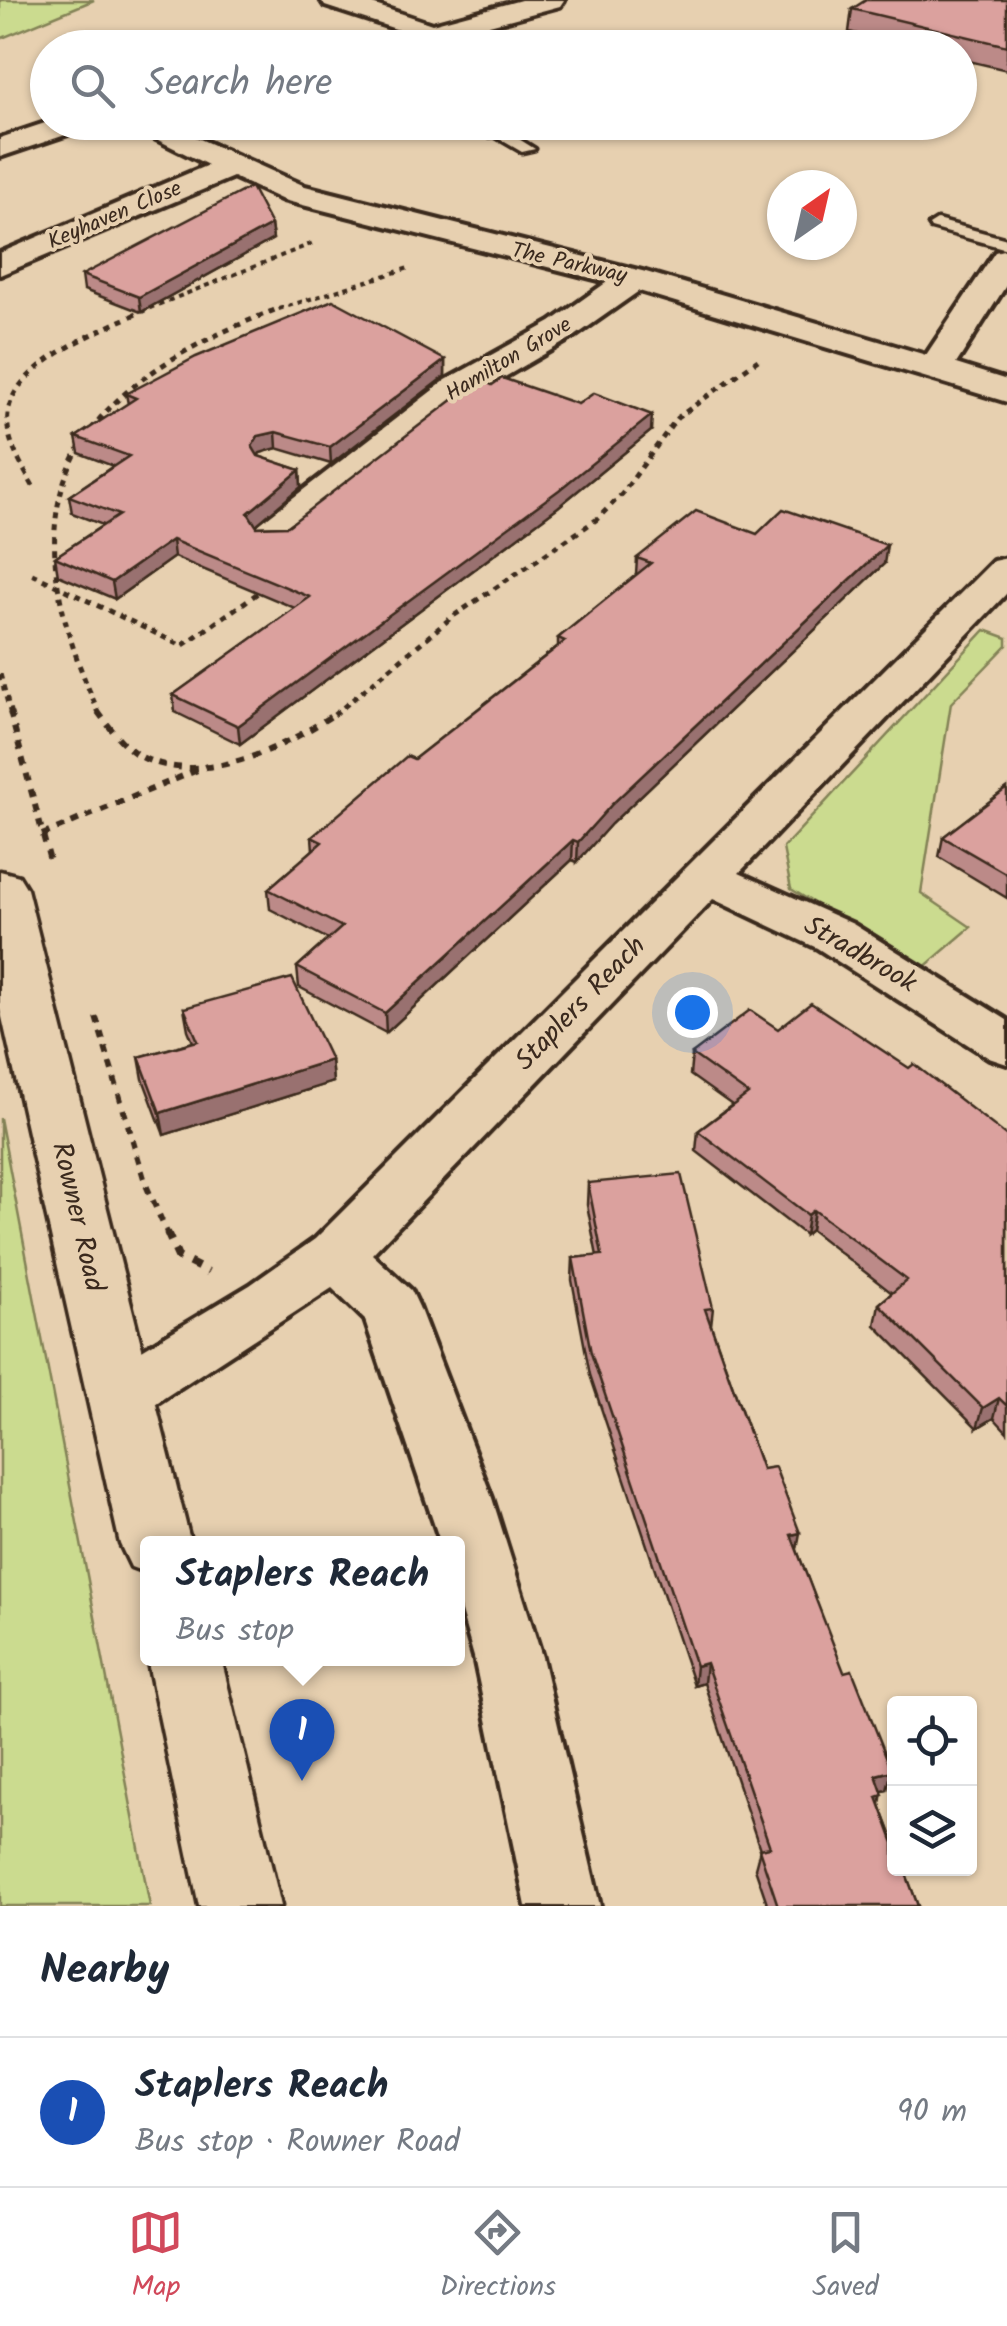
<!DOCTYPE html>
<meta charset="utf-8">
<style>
:root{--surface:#fff;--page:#f6f6f7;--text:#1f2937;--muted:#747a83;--line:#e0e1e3;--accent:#d1495b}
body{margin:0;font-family:Kalam,sans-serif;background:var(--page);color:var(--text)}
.controls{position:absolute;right:30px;bottom:30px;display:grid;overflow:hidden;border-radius:10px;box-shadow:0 2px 8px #0004}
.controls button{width:90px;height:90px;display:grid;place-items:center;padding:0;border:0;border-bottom:2px solid var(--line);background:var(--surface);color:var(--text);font:50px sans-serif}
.compass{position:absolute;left:767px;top:170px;width:90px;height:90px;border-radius:50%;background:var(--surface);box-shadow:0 2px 8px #0004;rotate:34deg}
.you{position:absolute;left:692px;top:1012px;width:35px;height:35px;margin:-25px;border:8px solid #fff;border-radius:50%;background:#1a73e8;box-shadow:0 0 0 15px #1a73e833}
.badge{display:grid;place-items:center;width:65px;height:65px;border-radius:50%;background:var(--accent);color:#fff;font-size:32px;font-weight:700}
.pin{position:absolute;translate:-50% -82px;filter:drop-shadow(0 2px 5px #0008)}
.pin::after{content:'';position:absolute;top:52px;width:35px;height:30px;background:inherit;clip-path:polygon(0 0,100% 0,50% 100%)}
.popup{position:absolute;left:140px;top:1536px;width:325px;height:130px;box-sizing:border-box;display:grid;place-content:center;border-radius:10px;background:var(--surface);filter:drop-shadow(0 2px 8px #0005);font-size:32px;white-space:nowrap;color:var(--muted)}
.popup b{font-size:38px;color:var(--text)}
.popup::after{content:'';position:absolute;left:50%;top:100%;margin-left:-20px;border:20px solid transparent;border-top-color:var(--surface)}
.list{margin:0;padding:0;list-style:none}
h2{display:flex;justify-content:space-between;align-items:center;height:130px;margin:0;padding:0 40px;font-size:42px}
h2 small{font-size:32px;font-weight:400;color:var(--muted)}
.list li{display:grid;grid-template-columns:65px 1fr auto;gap:30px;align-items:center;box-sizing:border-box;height:150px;padding:0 40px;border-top:2px solid var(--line)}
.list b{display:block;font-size:38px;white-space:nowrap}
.list p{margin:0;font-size:32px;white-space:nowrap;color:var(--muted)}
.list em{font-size:32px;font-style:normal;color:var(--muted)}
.icon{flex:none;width:55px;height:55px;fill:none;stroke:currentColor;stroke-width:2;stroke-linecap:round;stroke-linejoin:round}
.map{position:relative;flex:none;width:1007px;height:1906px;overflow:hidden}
.search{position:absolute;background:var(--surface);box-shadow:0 2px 8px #0004;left:30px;right:30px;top:30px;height:110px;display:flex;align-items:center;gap:25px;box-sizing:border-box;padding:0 35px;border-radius:55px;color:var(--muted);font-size:38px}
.sheet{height:280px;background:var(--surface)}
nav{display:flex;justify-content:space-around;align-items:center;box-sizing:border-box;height:140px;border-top:2px solid var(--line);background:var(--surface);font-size:28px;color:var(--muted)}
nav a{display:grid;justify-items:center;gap:5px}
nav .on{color:var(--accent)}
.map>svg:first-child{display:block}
.green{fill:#cbdb8f;stroke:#838256;stroke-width:2.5}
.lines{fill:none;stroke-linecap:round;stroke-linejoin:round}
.service-casing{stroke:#3b2a1e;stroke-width:7}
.minor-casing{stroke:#3b2a1e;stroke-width:8}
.secondary-casing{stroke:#3b2a1e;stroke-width:7}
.path-far3{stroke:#3b2a1e;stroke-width:4;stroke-dasharray:5 5;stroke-linecap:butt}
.path-far2{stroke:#3b2a1e;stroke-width:5;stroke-dasharray:6 6;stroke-linecap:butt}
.path-far1{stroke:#3b2a1e;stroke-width:6;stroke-dasharray:8 8;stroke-linecap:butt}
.path{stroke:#3b2a1e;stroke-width:8;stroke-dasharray:10 10;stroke-linecap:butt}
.service{fill:#e7d0b0;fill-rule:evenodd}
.minor{fill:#e7d0b0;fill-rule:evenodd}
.secondary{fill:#e7d0b0;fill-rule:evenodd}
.wall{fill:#bc8a88;stroke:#3b2a1e;stroke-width:2.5}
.shaded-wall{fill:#99716f;stroke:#3b2a1e;stroke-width:2.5}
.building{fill:#dba19e;stroke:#3b2a1e;stroke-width:2.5}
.labels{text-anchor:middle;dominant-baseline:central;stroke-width:8;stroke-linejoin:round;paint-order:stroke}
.far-street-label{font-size:22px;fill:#3b2a1e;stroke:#e7d0b0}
.street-label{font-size:28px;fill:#3b2a1e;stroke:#e7d0b0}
</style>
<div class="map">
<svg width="1007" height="1906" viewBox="0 0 1007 1906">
<rect width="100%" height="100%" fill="#e7d0b0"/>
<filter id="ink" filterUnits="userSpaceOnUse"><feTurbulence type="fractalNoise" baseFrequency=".01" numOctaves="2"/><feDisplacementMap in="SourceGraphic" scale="20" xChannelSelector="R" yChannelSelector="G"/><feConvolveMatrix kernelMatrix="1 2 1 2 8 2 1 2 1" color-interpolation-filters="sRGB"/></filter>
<g filter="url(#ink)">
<g class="green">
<path d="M0,0H94L0,39Z"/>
<path d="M985,630L1007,638V645L951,703L921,893L971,927L922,969L791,889L783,848Z"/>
<path d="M0,1118L150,1906H0Z"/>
</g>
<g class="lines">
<g class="service-casing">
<g id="service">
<path d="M455,122L495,124L535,149L522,152L486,131Z"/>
<path d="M937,220L1007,239V249L931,228L929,225Z"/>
</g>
</g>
<g class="minor-casing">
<g id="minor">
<path d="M321,0H360L432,24L521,0H564L560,6L404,48H358L361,42L402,31L325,6Z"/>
<path d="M48,122H90L86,128L0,157V138Z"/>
<path d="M122,122H162L305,186L646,272L926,355L995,252L1007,249V284L956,364L1007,380V402L639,291L575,336L472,396L287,540H259L253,532L259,524L446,380L551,322L607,282L283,200L233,177L0,275V253L208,165Z"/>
<path d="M478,122H514L490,136L480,133L475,127Z"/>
<path d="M1007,558V593L739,873L853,924L1007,1020V1064L989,1058L817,948L713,899L372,1254L411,1290L419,1307L492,1498L542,1657L600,1906H526L474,1657L457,1597V1544H441L365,1320L332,1288L141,1413L119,1421L97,1413L89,1395L97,1377L250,1285L315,1239L993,561Z"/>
</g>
</g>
<g class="secondary-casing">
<g id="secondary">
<path d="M0,871L19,876L27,889L191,1544H147V1573L131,1567L120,1544L0,1008Z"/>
<path d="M147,1658H221L281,1906H199Z"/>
</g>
</g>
<g class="path-far3">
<path d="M140,312L316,242"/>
<path d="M269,312L412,267"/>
</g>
<g class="path-far2">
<path d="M33,486C21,464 5,440 8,414C12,364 106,328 145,310"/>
<path d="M32,574L182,646L265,588"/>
<path d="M0,674L11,715"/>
<path d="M100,715C0,497 68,390 275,310"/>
<path d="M334,715L452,617L596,520L622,494L677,418L758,360"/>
</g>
<g class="path-far1">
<path d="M10,712L50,861"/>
<path d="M98,712C111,729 127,752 148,760C211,785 287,746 337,712"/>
<path d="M42,835L207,766"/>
<path d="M96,1017L146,1185L168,1235"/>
</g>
<path class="path" d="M167,1232L178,1257L208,1272"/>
<use href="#service" class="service"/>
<use href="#minor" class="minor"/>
<use href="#secondary" class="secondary"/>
</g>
<g class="wall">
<path d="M1007,0V70L960,59V48H913L849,32L852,9Z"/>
<path d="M271,225L273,239L141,312L84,290L82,275Z"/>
<path d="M445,360V376L331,464L277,448L260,453L258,456L300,470L301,487L256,525L257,527L288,526L492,385L651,431L558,507L240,744L175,712L173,695L295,608L174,557L115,599L58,575L55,557L103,525L72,513L69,496L113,466L79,453L76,437L128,404L126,394Z"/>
<path d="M757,534L884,564L611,824L577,862L572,860L386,1033L299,987L297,967L328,939L270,909L268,889L313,850L312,837L414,759L558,646V638L636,575L637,558Z"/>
<path d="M1007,788V898L939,857L943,837Z"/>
<path d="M184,1008L331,1060L333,1082L164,1135L143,1079L139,1057L193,1042L188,1030Z"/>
<path d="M778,1029L1007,1136V1432L994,1418L977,1428L875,1325L879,1304L892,1293L811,1230L805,1235L696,1151L698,1131L732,1105L690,1075L692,1054Z"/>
<path d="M588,1183L713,1308L711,1325L762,1469L797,1550L887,1790L882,1791L880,1805L918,1906H768L755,1868L760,1849L704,1683L694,1686L590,1375L572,1280L573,1258L597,1256L587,1205Z"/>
</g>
<g class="shaded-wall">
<path d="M271,225L273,239L141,312L139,297Z"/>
<path d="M445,360V376L331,464L330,447Z"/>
<path d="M652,415L651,431L558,507L240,744L238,726Z"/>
<path d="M276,432L277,448L260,453L253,463L252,446L258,436Z"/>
<path d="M300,470L301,487L250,530L248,513Z"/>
<path d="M172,540L174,557L115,599L112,582Z"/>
<path d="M887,545L884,564L611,824L577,862L578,842L612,804Z"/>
<path d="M573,840L572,860L386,1033L385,1013Z"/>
<path d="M331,1060L333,1082L164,1135L160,1113Z"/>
<path d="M814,1210L811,1230L805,1235L808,1215Z"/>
<path d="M999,1398L994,1418L977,1428L983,1408Z"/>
<path d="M800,1533L796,1554L791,1535Z"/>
<path d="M706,1663L704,1683L694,1686L696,1666Z"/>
<path d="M892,1771L887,1790L870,1794L876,1775Z"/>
</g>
<g class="building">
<path d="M866,0H1007V46L852,9Z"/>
<path d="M251,187L271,225L139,297L82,275Z"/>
<path d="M333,300L445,360L330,447L276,432L258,436L252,446L258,456L300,470L248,513L257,527L288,526L480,379L492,385L502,378L578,404L594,393L652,415L559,490L238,726L173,695L310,597L172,540L112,582L55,557L119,515L69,496L129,456L76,437L136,398L126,394L196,357Z"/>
<path d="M783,509L887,545L612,804L578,842L573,840L385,1013L297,967L342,927L268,889L322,842L312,837L407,756L414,759L565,641L558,638L651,563L637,558L696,511L757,534Z"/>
<path d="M1007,788V874L943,837Z"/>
<path d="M292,978L331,1060L160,1113L139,1057L198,1041L184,1008Z"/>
<path d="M811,1003L909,1068L914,1064L1007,1136V1406L999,1398L983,1408L879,1304L907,1280L814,1210L808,1215L698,1131L748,1094L692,1054L750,1010L778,1029Z"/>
<path d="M681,1174L713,1308L705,1309L762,1469L775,1467L800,1533L791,1535L844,1672L852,1670L892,1771L876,1775L883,1795L877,1797L894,1843V1868H904L918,1906H778L759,1849L770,1847L706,1663L696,1666L591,1353L573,1258L602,1255L588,1183Z"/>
</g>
</g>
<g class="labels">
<g class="far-street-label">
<text transform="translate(115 216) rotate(-23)">Keyhaven Close</text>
<text transform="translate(569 264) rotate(13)">The Parkway</text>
<text transform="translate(509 360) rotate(-31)">Hamilton Grove</text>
</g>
<g class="street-label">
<text transform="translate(860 955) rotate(30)">Stradbrook</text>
<text transform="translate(581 1004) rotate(-46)">Staplers Reach</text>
<text transform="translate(77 1217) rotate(77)">Rowner Road</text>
</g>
</g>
</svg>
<div class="controls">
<button><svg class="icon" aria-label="locate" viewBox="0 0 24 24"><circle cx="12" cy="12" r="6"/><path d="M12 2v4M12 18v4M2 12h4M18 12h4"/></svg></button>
<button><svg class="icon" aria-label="layers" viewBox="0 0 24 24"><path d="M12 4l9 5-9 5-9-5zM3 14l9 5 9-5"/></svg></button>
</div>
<svg class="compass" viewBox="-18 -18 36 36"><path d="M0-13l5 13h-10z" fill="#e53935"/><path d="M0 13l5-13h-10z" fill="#747a83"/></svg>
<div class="you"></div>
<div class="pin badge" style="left:302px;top:1781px;background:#1a4fb4">1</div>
<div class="popup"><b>Staplers Reach</b>Bus stop</div>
<div class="search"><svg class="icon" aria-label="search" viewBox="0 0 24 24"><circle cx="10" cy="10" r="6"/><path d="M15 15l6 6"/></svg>Search here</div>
</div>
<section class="sheet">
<h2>Nearby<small></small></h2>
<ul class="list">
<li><span class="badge" style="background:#1a4fb4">1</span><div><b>Staplers Reach</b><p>Bus stop · Rowner Road</p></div><em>90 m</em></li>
</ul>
</section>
<nav>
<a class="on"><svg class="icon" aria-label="map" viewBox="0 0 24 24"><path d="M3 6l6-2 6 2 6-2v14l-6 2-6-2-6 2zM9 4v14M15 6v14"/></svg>Map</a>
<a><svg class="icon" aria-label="directions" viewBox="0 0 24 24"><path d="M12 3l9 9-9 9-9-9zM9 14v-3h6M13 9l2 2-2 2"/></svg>Directions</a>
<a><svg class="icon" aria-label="saved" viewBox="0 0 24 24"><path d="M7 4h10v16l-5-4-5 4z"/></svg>Saved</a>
</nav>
